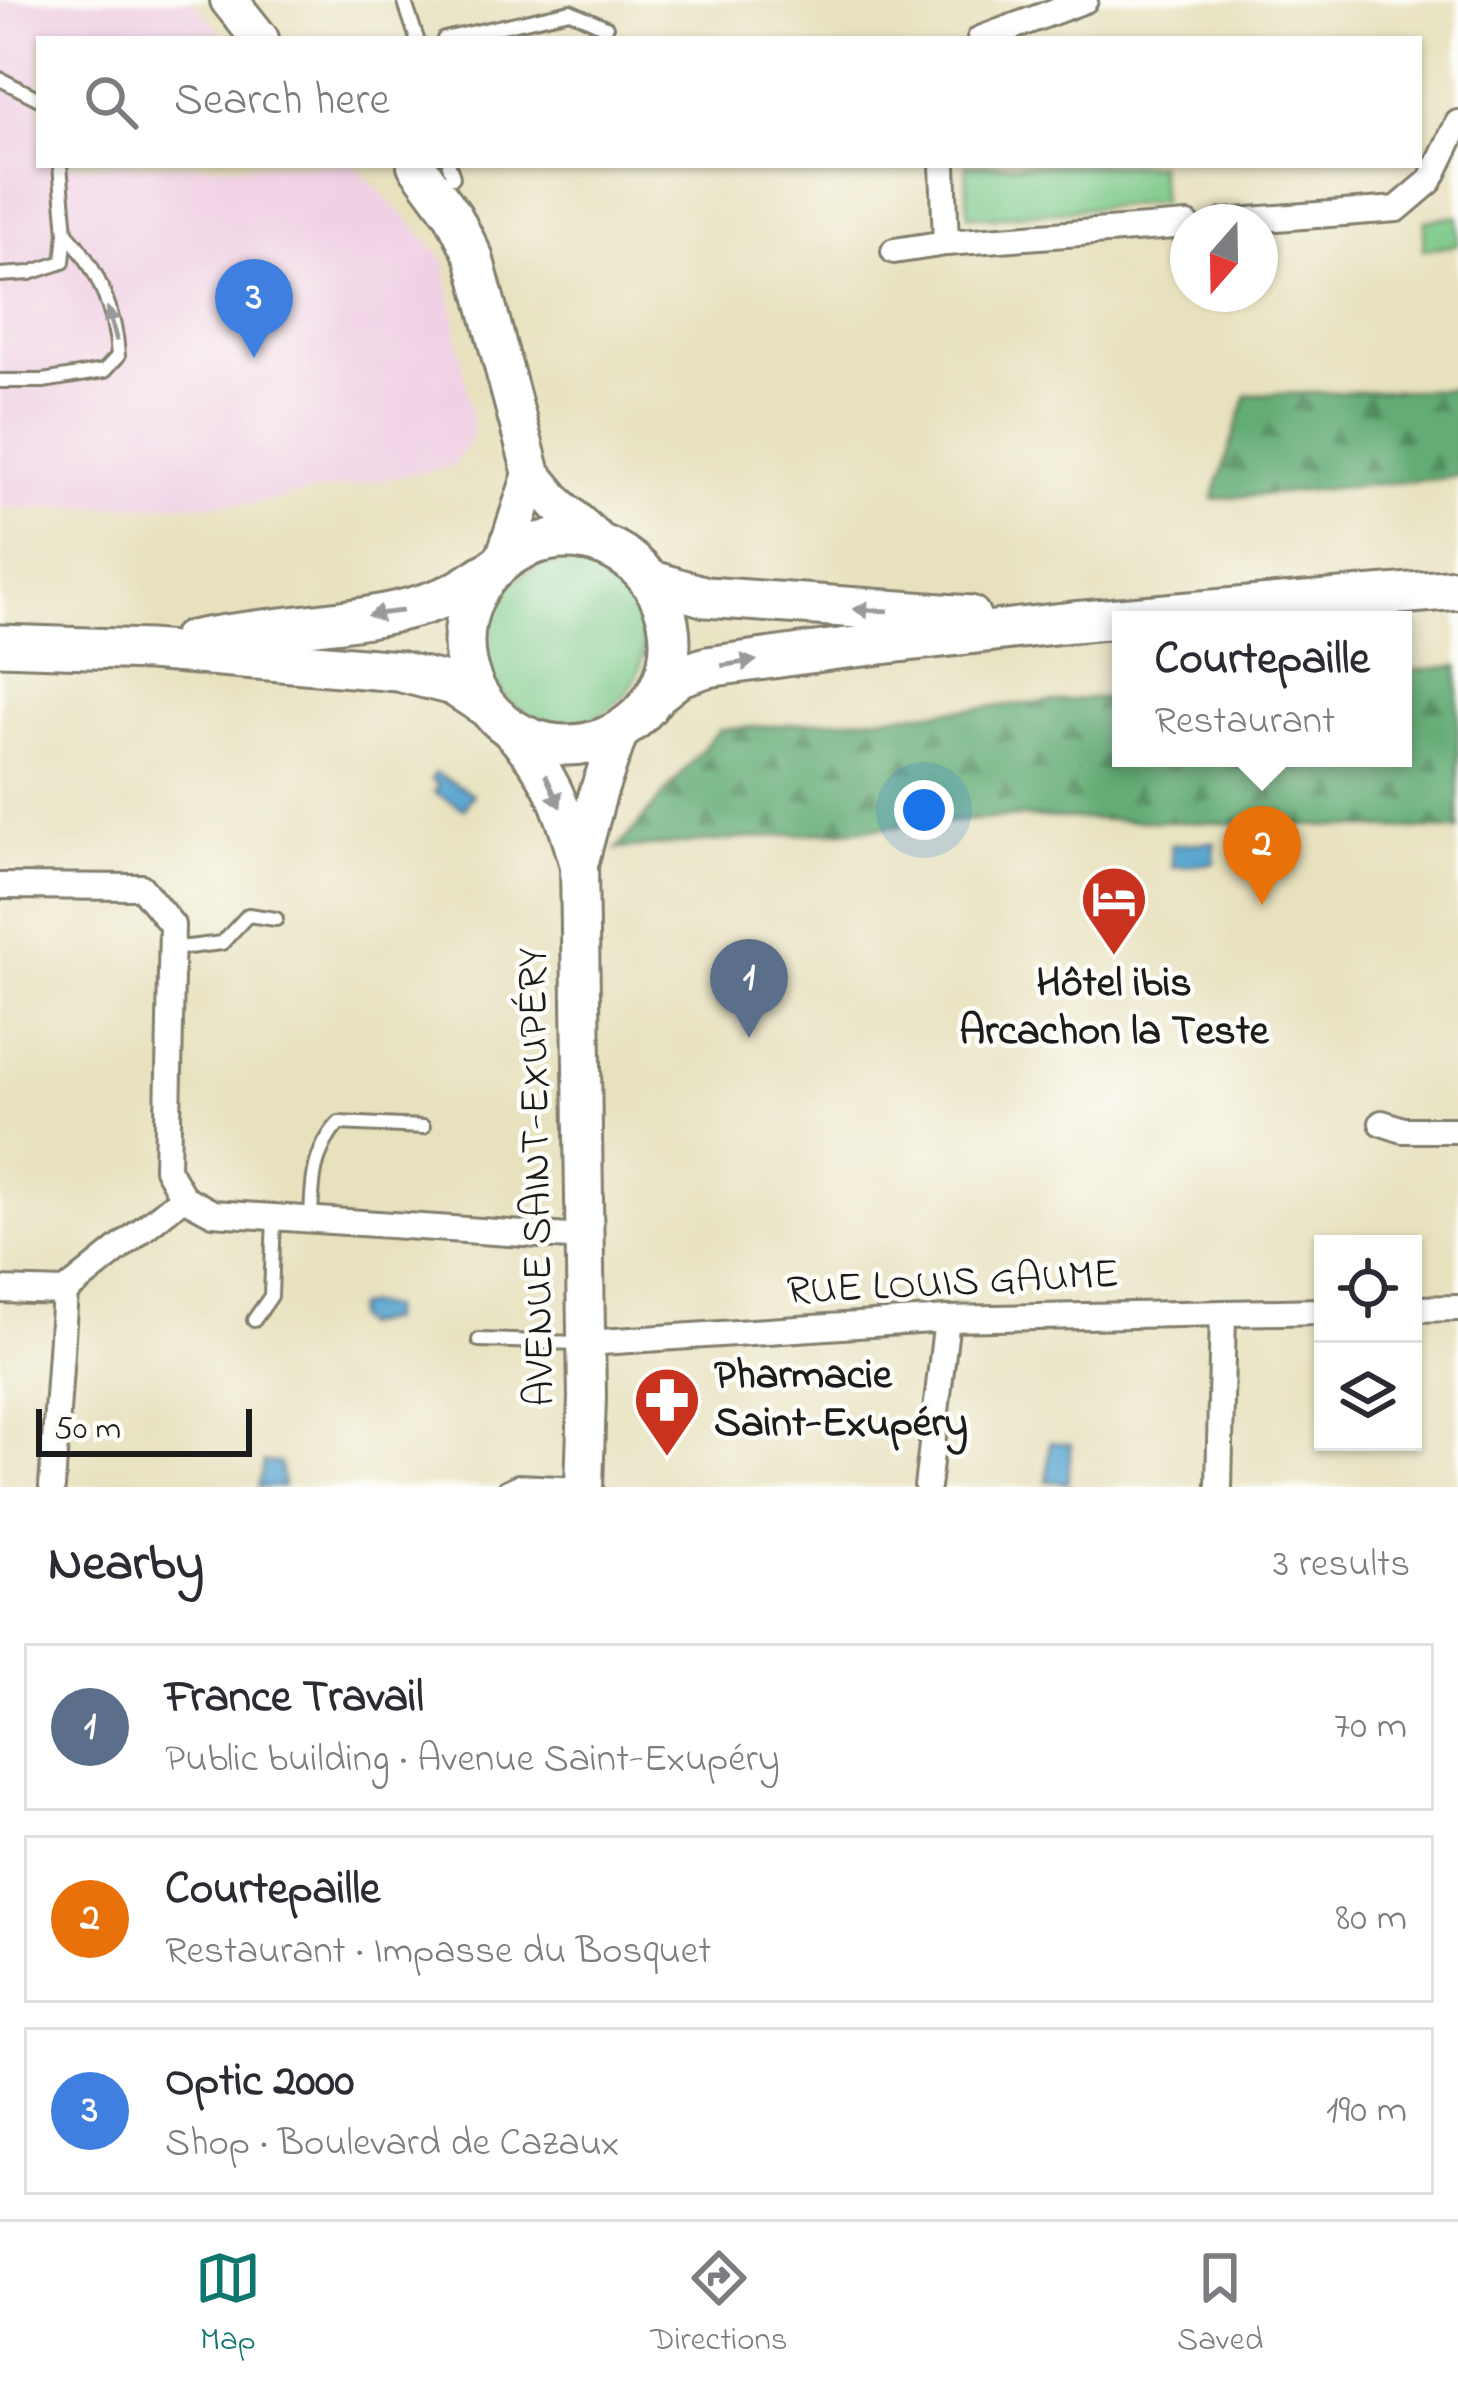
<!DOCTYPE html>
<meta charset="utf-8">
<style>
:root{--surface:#fff;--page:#f7f7f7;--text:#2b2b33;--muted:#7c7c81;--line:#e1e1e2;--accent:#0f766e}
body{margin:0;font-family:"Indie Flower",sans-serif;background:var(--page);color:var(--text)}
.controls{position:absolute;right:36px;bottom:36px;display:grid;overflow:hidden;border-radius:0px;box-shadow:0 3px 9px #0004}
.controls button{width:108px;height:108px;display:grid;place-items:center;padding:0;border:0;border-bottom:3px solid var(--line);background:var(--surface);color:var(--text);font:60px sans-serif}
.compass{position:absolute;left:1170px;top:204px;width:108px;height:108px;border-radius:50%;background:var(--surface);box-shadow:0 3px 9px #0004;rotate:200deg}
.scale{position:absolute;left:36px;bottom:30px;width:216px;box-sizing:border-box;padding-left:12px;border:6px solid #1c1c1c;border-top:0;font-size:33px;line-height:42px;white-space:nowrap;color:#1c1c1c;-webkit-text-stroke:9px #fdfcf7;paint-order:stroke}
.you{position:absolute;left:924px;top:810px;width:42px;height:42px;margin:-30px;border:9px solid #fff;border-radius:50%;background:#1a73e8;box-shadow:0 0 0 18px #1a73e833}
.badge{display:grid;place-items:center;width:78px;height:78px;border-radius:50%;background:var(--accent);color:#fff;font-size:39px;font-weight:700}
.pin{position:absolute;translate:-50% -99px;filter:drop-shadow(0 3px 6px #0008)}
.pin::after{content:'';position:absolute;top:63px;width:42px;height:36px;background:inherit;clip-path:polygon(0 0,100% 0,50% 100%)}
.popup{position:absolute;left:1112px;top:611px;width:300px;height:156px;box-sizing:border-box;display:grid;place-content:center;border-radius:0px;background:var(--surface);filter:drop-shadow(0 3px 9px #0005);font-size:39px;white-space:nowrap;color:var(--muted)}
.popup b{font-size:45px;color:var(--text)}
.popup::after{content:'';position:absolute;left:50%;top:100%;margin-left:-24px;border:24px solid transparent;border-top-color:var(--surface)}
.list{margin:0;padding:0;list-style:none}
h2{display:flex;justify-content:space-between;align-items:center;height:156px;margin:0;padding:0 48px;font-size:51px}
h2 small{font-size:39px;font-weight:400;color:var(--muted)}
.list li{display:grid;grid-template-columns:78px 1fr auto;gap:36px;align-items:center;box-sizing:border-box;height:168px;margin:0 24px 24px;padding:0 24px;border:3px solid var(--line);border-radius:0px}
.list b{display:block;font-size:45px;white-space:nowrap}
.list p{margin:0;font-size:39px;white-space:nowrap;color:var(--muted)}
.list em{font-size:39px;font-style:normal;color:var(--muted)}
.icon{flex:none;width:66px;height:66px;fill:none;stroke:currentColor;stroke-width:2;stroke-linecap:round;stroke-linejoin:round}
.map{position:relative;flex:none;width:1458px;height:1487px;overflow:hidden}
.search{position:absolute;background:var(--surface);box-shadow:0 3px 9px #0004;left:36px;right:36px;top:36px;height:132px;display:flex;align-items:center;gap:30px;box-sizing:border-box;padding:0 42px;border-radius:0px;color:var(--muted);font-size:45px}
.sheet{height:732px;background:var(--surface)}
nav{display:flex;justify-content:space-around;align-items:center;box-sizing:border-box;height:168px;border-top:3px solid var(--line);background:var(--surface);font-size:33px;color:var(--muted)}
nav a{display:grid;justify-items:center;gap:6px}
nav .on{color:var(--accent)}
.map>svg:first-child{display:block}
.built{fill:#f0d0e4}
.grass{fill:#7ac887;stroke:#4b7252;stroke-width:3}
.forest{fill:url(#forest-firs);stroke:#406448;stroke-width:3}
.water{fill:#57a5d0;stroke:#3a6076;stroke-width:3}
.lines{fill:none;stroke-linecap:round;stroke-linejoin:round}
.service-casing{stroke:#827e6d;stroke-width:18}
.minor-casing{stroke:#827e6d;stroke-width:30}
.secondary-casing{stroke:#827e6d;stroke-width:42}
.primary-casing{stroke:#827e6d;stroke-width:45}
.service{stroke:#fff;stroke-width:12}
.minor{stroke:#fff;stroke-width:24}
.secondary{stroke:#fff;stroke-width:36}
.primary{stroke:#fff;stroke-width:39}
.oneway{fill:#999}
.labels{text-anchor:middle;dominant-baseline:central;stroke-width:9;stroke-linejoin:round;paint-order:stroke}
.poi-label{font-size:42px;font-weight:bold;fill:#1c1c1c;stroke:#fdfcf7}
.street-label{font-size:42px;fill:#1c1c1c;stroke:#fdfcf7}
</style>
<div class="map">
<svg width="1458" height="1487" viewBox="0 0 1458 1487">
<defs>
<pattern id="forest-firs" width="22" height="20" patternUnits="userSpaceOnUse" patternTransform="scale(3)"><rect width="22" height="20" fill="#63ac74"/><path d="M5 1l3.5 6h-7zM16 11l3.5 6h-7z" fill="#518b5e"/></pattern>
</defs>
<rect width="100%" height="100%" fill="#fdfcf7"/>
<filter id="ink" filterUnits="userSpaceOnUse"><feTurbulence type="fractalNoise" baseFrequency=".00833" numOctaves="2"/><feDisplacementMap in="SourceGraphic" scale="24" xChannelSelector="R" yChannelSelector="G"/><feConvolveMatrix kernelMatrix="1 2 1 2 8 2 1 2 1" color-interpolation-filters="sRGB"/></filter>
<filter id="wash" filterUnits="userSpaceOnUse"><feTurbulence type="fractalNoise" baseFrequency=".004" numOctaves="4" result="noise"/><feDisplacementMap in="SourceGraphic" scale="48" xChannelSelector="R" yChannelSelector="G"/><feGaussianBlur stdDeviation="2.7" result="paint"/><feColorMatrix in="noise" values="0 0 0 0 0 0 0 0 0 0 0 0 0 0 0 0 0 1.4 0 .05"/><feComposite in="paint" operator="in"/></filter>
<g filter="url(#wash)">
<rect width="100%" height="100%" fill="#e7e1be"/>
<path class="built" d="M0,0H192L226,39H39V165H354L412,224L445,260L474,434L453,466L257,503L0,509Z"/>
<g class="grass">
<path d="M966,165H1158L1162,202L991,217L968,215Z"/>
<path d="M1458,216V245L1423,250L1425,221Z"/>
<circle cx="564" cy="643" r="80"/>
</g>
<g class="forest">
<path d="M1458,389V477L1213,499L1247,395Z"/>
<path d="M1458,666V830L1012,817L617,849L719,730L1121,696V758H1403V671Z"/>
</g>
<g class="water">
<path d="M435,773L473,794L464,809L434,792L439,785L431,780Z"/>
<path d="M1214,842L1215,863L1172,867L1171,845Z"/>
<path d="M368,1304L390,1308L389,1320L361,1326L354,1319L355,1307Z"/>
<path d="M1050,1442L1071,1444L1068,1483L1047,1481Z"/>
<path d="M264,1462L280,1463L283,1487H258Z"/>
</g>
</g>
<g filter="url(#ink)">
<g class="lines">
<g class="service-casing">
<g id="service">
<path d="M404,0L417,39"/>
<path d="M444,39L570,11L606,27"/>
<path d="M0,79L39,99"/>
<path d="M449,165L453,177"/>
<path d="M0,275L30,273L63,262L66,233L60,165"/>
<path d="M0,381H43L104,371L118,356C116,313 96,264 66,233"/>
<path d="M171,949L222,943L248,915L276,919"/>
<path d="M311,1219C312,1183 313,1151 339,1123L423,1127"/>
<path d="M254,1320L271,1296L274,1217"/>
<path d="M479,1340L579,1343"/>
<path d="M505,1487L518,1481L580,1484"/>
</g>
</g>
<g class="minor-casing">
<g id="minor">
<path d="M980,39L1085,0"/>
<path d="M943,165L946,243"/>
<path d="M1223,222L1397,209L1430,181L1458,123"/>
<path d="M894,251L946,243L1188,225"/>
<path d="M0,886L141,887L172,925L167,1169L183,1197"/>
<path d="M1382,1123L1403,1130H1458"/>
<path d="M0,1290L65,1292"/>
<path d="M1413,1309L1458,1308"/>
<path d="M586,1343L947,1319L1323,1311"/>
<path d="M52,1487L65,1292L183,1197L213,1213L584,1238"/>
<path d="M927,1487L947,1319"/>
<path d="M1219,1487L1223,1313"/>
</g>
</g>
<g class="secondary-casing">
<g id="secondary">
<path d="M229,0L260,39"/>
<path d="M416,165L453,215L474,257L532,474L556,503L604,546"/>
<path d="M504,559L532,474"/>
<path d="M507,727C552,773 560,802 578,862"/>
<path d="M584,1487L587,1398L579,865L598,793L620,731"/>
</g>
</g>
<g class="primary-casing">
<g id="primary">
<circle cx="567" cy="642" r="103"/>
<path d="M649,580L706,597L970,616"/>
<path d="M191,641C270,624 376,626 447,596C461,591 474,581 487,573"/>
<path d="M0,645L149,650L398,671L453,685L484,705"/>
<path d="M656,695L680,676L707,667L830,650L1072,622L1458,589"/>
</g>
</g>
<use href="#service" class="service"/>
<use href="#minor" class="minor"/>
<use href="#secondary" class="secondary"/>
<use href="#primary" class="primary"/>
</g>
<defs><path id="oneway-solid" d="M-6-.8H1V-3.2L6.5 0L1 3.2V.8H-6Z" transform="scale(3)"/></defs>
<g class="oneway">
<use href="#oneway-solid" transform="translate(112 324) rotate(-106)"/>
<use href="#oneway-solid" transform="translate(871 610) rotate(-177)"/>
<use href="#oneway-solid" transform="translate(385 613) rotate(173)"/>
<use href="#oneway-solid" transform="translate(739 663) rotate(-8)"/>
<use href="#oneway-solid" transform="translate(553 791) rotate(65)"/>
</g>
</g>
<defs>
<g id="hotel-pin" transform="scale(3.45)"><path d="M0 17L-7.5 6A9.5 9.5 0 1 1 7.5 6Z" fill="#c8321e" stroke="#fdfcf7"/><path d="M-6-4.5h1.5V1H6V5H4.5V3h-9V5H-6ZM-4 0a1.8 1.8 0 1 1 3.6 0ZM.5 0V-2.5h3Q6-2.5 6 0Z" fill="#fff"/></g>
<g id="pharmacy-pin" transform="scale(3.45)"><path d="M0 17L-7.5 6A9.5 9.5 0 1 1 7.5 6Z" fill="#c8321e" stroke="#fdfcf7"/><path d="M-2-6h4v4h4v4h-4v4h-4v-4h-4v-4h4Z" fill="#fff"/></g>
</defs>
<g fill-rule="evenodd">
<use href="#hotel-pin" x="1114" y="899"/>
<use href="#pharmacy-pin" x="667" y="1400"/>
</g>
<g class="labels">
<g class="poi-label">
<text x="1114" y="984">Hôtel ibis<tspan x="1114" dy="48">Arcachon la Teste</tspan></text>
<text x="714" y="1376" text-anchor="start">Pharmacie<tspan x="714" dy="48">Saint-Exupéry</tspan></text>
</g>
<g class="street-label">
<text transform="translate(538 1177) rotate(-91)">AVENUE SAINT-EXUPÉRY</text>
<text transform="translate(953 1284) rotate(-3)">RUE LOUIS GAUME</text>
</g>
</g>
</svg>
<div class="controls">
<button><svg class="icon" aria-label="locate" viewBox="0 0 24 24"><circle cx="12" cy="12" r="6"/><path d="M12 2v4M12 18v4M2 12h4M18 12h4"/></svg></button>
<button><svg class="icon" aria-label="layers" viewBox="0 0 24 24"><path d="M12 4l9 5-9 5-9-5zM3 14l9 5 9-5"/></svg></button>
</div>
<svg class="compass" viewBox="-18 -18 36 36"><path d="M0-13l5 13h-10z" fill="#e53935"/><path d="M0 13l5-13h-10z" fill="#7c7c81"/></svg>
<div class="scale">50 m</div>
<div class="you"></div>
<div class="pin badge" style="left:749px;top:1038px;background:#5c6f8a">1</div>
<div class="pin badge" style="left:1262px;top:905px;background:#e8710a">2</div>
<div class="popup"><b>Courtepaille</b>Restaurant</div>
<div class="pin badge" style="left:254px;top:358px;background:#3f7fe0">3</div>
<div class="search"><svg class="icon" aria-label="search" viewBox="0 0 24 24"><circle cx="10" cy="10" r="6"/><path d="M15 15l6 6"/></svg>Search here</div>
</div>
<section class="sheet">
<h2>Nearby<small>3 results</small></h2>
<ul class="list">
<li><span class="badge" style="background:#5c6f8a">1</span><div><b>France Travail</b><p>Public building · Avenue Saint-Exupéry</p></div><em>70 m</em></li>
<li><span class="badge" style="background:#e8710a">2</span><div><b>Courtepaille</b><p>Restaurant · Impasse du Bosquet</p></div><em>80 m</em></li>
<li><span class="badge" style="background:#3f7fe0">3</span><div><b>Optic 2000</b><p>Shop · Boulevard de Cazaux</p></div><em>190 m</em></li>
</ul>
</section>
<nav>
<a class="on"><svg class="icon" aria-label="map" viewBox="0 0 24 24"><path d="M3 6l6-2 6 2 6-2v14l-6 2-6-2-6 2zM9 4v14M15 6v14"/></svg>Map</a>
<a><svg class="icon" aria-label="directions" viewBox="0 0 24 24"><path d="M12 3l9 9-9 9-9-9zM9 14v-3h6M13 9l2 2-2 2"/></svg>Directions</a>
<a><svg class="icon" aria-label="saved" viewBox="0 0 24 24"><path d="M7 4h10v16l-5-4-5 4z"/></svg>Saved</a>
</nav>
